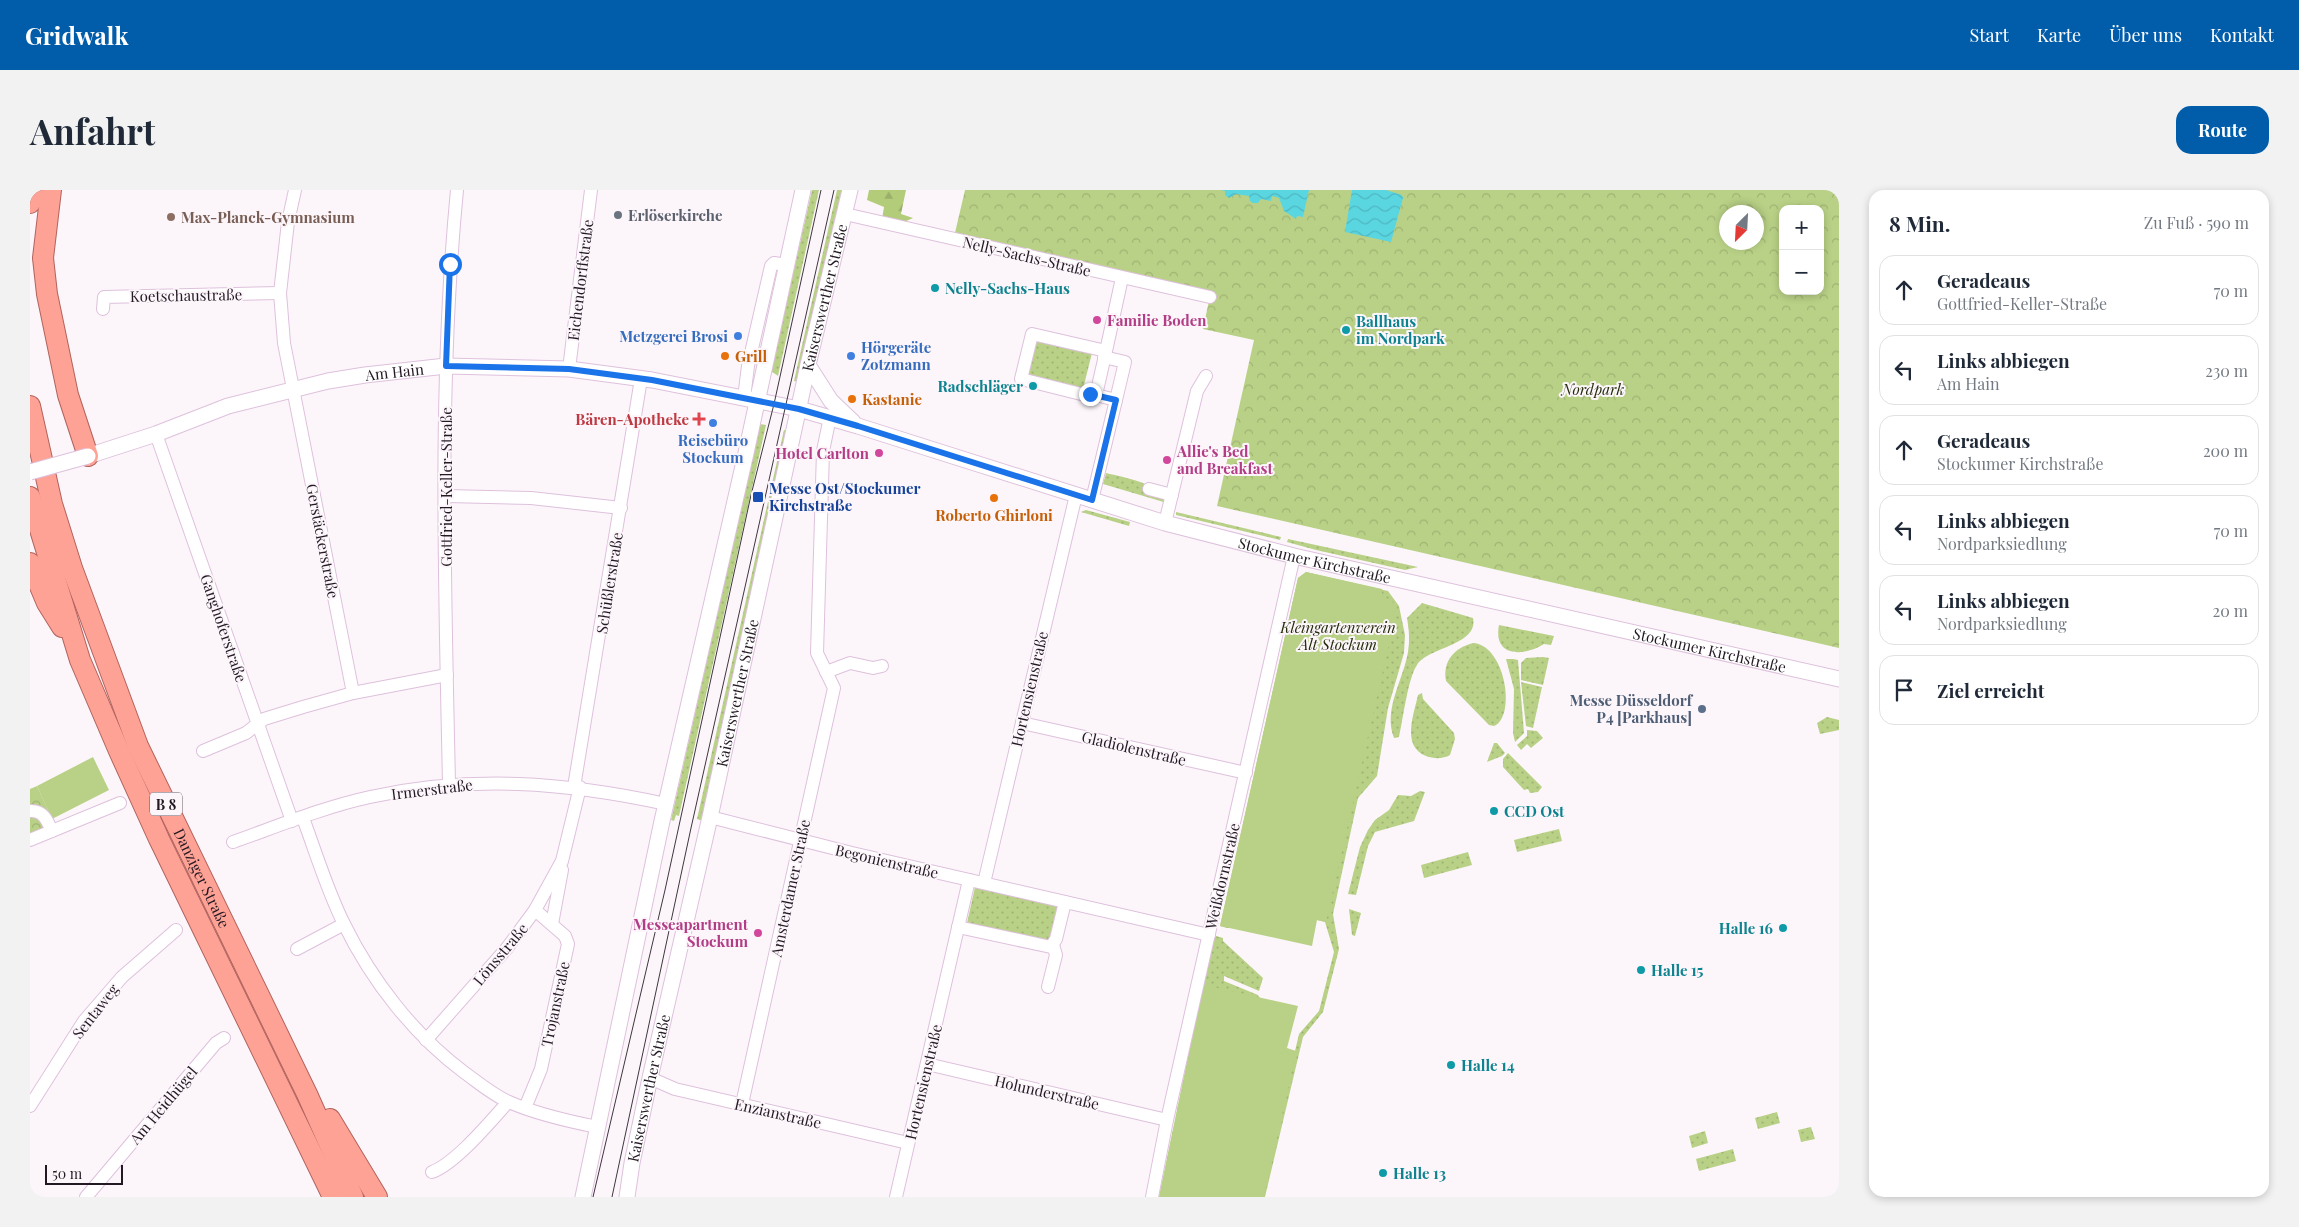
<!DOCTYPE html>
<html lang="de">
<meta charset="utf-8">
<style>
:root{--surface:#fff;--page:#f2f2f3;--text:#1f2937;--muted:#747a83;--line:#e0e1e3;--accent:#015daa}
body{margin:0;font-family:"Playfair Display",serif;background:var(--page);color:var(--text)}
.controls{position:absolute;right:15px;top:15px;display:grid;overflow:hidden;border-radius:10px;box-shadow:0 2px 8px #0003}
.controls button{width:45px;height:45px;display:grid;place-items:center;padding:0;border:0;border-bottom:1px solid var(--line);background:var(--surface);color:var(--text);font:25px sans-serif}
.compass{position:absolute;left:1689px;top:15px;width:45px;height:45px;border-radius:50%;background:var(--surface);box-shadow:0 2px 8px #0003;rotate:204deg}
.scale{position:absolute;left:15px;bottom:12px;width:78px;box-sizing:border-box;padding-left:5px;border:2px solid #231923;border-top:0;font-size:14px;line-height:18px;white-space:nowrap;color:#231923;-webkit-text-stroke:4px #fcf6fb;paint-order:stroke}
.stop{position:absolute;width:15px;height:15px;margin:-11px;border:4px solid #1a73e8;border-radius:50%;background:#fff}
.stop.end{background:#1a73e8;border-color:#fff;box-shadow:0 1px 5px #0008}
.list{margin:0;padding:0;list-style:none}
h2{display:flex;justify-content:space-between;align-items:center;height:65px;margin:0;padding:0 20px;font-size:21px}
h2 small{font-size:16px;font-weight:400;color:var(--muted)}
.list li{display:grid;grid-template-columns:32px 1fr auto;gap:15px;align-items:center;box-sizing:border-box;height:70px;margin:0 10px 10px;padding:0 10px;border:1px solid var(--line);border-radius:15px}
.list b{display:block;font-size:19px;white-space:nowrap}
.list p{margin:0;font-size:16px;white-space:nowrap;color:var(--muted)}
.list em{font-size:16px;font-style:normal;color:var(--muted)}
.icon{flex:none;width:28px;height:28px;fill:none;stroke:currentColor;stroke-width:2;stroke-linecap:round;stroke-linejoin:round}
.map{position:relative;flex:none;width:1809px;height:1007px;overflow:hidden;border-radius:15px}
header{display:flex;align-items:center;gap:30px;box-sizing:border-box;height:70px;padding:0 25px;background:var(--accent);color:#fff}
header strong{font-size:24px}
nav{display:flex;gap:28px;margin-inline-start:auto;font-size:18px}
.intro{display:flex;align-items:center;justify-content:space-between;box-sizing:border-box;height:120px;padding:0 30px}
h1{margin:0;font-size:35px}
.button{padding:12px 22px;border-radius:15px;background:var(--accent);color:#fff;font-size:18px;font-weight:700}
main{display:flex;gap:30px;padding:0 30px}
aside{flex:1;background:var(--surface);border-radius:15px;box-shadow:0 2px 8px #0003}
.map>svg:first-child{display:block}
.grass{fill:url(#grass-dots)}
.forest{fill:url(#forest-firs)}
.park{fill:url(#park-crowns);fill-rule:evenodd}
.garden{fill:#b9d186}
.water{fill:url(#water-waves)}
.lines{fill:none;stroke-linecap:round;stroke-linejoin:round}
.minor-casing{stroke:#dec1dc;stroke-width:14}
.tertiary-casing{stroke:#dec1dc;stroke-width:17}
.trunk-casing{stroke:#b1635d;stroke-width:22}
.minor{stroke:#fff;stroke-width:12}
.tertiary{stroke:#fff;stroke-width:15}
.trunk{stroke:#fea296;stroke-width:20}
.tram{stroke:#3f353f;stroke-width:1}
.tertiary-bridge-casing{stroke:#dec1dc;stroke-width:17;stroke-linecap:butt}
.tertiary-bridge{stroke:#fff;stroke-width:15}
.route{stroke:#1a73e8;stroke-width:6}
.worship-dot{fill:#6b7280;stroke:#fcf6fb;stroke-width:2}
.education-dot{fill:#8d6e63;stroke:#fcf6fb;stroke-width:2}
.culture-dot{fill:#0f9aa8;stroke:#fcf6fb;stroke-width:2}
.hotel-dot{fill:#d1479c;stroke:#fcf6fb;stroke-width:2}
.shop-dot{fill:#3f7fe0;stroke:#fcf6fb;stroke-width:2}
.food-dot{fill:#e8710a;stroke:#fcf6fb;stroke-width:2}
.health-dot{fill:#e0444e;stroke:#fcf6fb;stroke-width:2}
.transit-dot{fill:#1a4fb4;stroke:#fcf6fb;stroke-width:2}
.service-dot{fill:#5c6f8a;stroke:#fcf6fb;stroke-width:2}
.labels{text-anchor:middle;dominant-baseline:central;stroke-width:4;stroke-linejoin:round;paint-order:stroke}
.shield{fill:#fcf6fb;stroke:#645b64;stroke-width:1}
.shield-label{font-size:14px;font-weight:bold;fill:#231923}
.worship-label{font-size:15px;font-weight:bold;fill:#5b616d;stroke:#fcf6fb;text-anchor:start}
.education-label{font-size:15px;font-weight:bold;fill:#785e54;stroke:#fcf6fb;text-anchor:start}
.street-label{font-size:15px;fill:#231923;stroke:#fcf6fb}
.culture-label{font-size:15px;font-weight:bold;fill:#0d838f;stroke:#fcf6fb;text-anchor:start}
.hotel-label{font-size:15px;font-weight:bold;fill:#b23c85;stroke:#fcf6fb;text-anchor:start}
.shop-label{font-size:15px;font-weight:bold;fill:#366cbe;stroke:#fcf6fb;text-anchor:end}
.food-label{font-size:15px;font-weight:bold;fill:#c56008;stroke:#fcf6fb;text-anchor:start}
.park-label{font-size:15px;font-style:italic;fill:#242d0b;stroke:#fcf6fb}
.health-label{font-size:15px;font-weight:bold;fill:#be3a42;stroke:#fcf6fb;text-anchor:end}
.transit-label{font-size:15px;font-weight:bold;fill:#164399;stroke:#fcf6fb;text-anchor:start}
.service-label{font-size:15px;font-weight:bold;fill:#4e5e75;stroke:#fcf6fb;text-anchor:end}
</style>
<header>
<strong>Gridwalk</strong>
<nav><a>Start</a><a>Karte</a><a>Über uns</a><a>Kontakt</a></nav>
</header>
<div class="intro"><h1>Anfahrt</h1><a class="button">Route</a></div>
<main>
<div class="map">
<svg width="1809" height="1007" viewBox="0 0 1809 1007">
<defs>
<pattern id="grass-dots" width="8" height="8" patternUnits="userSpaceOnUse" patternTransform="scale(1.25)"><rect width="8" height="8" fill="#b9d186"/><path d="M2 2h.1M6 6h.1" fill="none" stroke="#9fb373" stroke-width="1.8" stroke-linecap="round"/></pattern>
<pattern id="forest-firs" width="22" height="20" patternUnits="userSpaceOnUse" patternTransform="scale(1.25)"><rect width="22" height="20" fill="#b3cc7a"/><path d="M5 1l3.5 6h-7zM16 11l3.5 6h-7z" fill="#9aaf69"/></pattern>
<pattern id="park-crowns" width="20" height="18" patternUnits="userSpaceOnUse" patternTransform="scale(1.25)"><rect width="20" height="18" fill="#b9d186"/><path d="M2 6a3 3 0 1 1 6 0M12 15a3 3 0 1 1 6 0" fill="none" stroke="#9fb373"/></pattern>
<pattern id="water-waves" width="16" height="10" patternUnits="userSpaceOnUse" patternTransform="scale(1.25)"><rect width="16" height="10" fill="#5ad6e1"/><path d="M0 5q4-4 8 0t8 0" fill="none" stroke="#4eb7c1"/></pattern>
</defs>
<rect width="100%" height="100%" fill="#fcf6fb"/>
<g class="grass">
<path d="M782,0H789L748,186L741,181Z"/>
<path d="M807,0H814L770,192L764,191Z"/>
<path d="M1005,151L1062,163L1053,199L1001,189L996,183Z"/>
<path d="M730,234L736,235L649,626L646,625L644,631L641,630Z"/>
<path d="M754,240L759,241L673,631L667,629Z"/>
<path d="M1076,283C1095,288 1128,292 1137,313L1073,294Z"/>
<path d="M1056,320L1100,332L1099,336L1051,322Z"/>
<path d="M1146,322L1251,347L1250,350L1146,325Z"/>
<path d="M1258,349L1388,377L1375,380L1286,360L1257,352Z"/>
<path d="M1276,382L1358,401L1369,416L1375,445L1374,463L1358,518L1347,586L1328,608L1303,724L1309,759L1293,822L1273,847L1235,1007H1224L1257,859L1265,861L1269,844L1289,821L1304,762L1295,732L1287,730L1197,738L1190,736L1268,388Z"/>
<path d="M1392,413L1443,428C1449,455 1398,457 1387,475C1378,488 1373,529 1369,547L1364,548C1353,519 1373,491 1378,462C1380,450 1379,440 1377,428Z"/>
<path d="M1469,435L1524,446L1521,455L1514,454C1493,467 1463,467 1469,435Z"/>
<path d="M1444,453C1476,457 1486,527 1464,536L1459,535L1416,491C1412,471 1425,457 1444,453Z"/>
<path d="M1513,467L1519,468L1513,495L1491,490V473L1496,468Z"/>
<path d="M1483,469L1488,470L1494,543L1485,552L1483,543L1484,499L1476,469Z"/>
<path d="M1491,492L1512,497L1503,538L1496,536Z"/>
<path d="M1392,503L1393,509L1424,543L1425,549L1420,565C1413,569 1404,569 1396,566C1371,556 1384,524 1388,505Z"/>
<path d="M1797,527L1809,530V540L1790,544L1787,533Z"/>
<path d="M1497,540L1507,541L1513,548L1501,558L1497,554L1491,560L1487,555L1497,546Z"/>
<path d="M1464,553H1467L1475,563L1472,566L1457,572Z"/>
<path d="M1478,563L1512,597L1508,602L1500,603L1498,599L1494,600L1473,577V569Z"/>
<path d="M1390,601L1395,602L1384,631L1345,642L1338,656L1326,705L1318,704L1330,657L1338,640L1345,630L1359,620L1368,605L1381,606Z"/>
<path d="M1529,639L1532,651L1487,662L1484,650Z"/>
<path d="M1438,662L1442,675L1394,688L1391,675Z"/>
<path d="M945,697L1028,716L1019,753L937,733Z"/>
<path d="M1319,719L1331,723L1325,746L1322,745Z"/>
<path d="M1183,745L1193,748V751L1233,788L1229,801L1194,786V791L1228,805L1231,810L1129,1007Z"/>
<path d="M1747,922L1750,933L1728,939L1725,928Z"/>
<path d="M1781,937L1785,949L1771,952L1768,940Z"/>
<path d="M1675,941L1678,953L1662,958L1659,946Z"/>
<path d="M1703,959L1706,971L1669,981L1666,969Z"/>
</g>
<path class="forest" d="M839,0H876L871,24L883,28L872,33L852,29L854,17L837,10Z"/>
<g class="park">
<path d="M935,0H1809V458L1187,316L1224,150L1173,139L1180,106L924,47ZM1753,19H1790V101H1753ZM1696,22H1726V52H1696Z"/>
<path d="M7,596L24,633L0,644V599Z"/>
</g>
<g class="garden">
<path d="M1276,382L1352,399V405L1364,413L1367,418L1296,732L1287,730L1282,756L1190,736L1268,388Z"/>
<path d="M63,567L79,600L22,629L7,596Z"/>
<path d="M1174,795L1268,816L1257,858L1266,861L1234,1007H1129Z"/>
</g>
<g class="water">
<path d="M1191,0H1279L1273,27L1267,26L1266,29L1254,21L1249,8L1242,6L1241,11L1231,9L1228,13H1223L1220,11L1219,6L1206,4L1199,8L1195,5V1Z"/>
<path d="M1322,0H1356L1372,5L1373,8L1361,52L1315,42Z"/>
</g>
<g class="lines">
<g class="minor-casing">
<g id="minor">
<path d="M265,0L258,32L250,103L254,153L323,503"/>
<path d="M815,24L1180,107"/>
<path d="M73,119L74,107L250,103"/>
<path d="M1076,161L1066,205L1051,204L991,189L1002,144L1076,161L1092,88"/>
<path d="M539,179L561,0"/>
<path d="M1066,205L1086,210L1095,172L1074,167"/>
<path d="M714,208L718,176L741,76L744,73L756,75"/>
<path d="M126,244L262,631"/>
<path d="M1119,299L1142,305"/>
<path d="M416,306L501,308L591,318"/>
<path d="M1062,310L1086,210"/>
<path d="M1135,333L1167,201L1176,186"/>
<path d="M796,482L820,473L843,478L852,476"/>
<path d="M992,533L1216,583"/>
<path d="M173,561L216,543L234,529L273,517L323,503L417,485"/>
<path d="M419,594C415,397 408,196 427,0"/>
<path d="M544,597L611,189"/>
<path d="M0,621C13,620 17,630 22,641"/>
<path d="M680,627L822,663L1179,745"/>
<path d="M273,628C286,663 297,700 314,734C342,791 384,845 435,883C449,893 463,905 479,912C506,924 537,931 567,937"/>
<path d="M0,650L90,613"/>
<path d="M203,652C248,636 294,617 340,607C442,585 535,592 636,614"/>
<path d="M954,693L1046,305"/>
<path d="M522,734L532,680"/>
<path d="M928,737L1021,757L1026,749L1035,712"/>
<path d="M267,759L314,734"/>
<path d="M1018,797L1026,765L1023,755"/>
<path d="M396,850L477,758L505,720L532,671L550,597"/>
<path d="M897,874L1137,930"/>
<path d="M620,888L645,899L878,953"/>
<path d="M712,914L804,498L787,463L793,261L800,227"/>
<path d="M0,916L54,831L92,787L146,740"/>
<path d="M495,918L511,879L538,754L535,746L505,720"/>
<path d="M402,982C426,973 460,932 478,912"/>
<path d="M56,1007L186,853L194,848"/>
<path d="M866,1007L939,690"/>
<path d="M1122,1007L1137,930L1264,366"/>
</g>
</g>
<g class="tertiary-casing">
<g id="tertiary">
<path d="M778,175L801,211L823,232"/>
<path id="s1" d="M58,266L126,244L198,216L298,191L335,185L416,176L539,179L622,190L769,219L828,236L1135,333L1264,366L1809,489"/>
<path d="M553,1007L632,631L716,263L773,0"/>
<path id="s2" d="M597,1007L602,973L620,888L680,627L778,175L820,0"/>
</g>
</g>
<g class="trunk-casing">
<g id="trunk">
<path d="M21,0L13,68L17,104L38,205L58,266"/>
<path d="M0,13L3,0"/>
<path id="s3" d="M0,216L22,314L42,378L108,556L277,904L323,1007"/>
<path d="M0,307L50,470L89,561L129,649L303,1007"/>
<path d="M0,373L17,413L32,437"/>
<path d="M300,929L347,1007"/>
</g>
</g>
<use href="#minor" class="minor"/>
<use href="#tertiary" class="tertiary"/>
<use href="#trunk" class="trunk"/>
<g class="tram">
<path d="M563,1007L635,700L721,305L744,214L791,0"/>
<path d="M582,1007L661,638L804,0"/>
</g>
<g class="tertiary-bridge-casing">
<path id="tertiary-bridge" d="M0,282L58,266"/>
</g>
<use href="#tertiary-bridge" class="tertiary-bridge"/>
</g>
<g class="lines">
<path class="route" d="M420,74L416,176L539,179L622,190L769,219L828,236L1062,310L1086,210L1060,204"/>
</g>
<circle class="worship-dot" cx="588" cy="25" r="5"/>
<circle class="education-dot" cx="141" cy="27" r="5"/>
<g class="culture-dot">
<circle cx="905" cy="98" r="5"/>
<circle cx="1316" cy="140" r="5"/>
<circle cx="1003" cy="196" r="5"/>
<circle cx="1464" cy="621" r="5"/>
<circle cx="1753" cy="738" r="5"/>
<circle cx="1611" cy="780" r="5"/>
<circle cx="1421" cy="875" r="5"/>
<circle cx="1353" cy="983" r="5"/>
</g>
<g class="hotel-dot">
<circle cx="1067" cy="130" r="5"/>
<circle cx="849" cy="263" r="5"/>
<circle cx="1137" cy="270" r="5"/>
<circle cx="728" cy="743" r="5"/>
</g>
<g class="shop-dot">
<circle cx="708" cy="146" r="5"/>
<circle cx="821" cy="166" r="5"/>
<circle cx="683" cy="233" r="5"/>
</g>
<g class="food-dot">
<circle cx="695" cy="166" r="5"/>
<circle cx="822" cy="209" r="5"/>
<circle cx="964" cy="308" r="5"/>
</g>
<path class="health-dot" d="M666.5 221.5h5v5h5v5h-5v5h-5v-5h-5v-5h5z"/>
<rect class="transit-dot" x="722" y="301" width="12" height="12" rx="2.5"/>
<circle class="service-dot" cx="1672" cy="519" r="5"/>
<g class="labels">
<rect class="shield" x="120" y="602.5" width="32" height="23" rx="4"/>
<g class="shield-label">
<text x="136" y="614">B 8</text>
</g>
<g class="worship-label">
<text x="598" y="25">Erlöserkirche</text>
</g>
<g class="education-label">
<text x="151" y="27">Max-Planck-Gymnasium</text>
</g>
<g class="street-label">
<text transform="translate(997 66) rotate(13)">Nelly-Sachs-Straße</text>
<text transform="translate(550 90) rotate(-83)">Eichendorffstraße</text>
<text transform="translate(156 105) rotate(-1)">Koetschaustraße</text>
<text stroke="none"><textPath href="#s2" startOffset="921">Kaiserswerther Straße</textPath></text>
<text stroke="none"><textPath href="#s1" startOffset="319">Am Hain</textPath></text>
<text transform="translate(416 297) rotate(-90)">Gottfried-Keller-Straße</text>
<text transform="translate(293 351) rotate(79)">Gerstäckerstraße</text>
<text stroke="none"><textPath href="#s1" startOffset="1265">Stockumer Kirchstraße</textPath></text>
<text transform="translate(579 393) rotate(-81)">Schüßlerstraße</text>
<text transform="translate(194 438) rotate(71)">Ganghoferstraße</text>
<text stroke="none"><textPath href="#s1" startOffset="1670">Stockumer Kirchstraße</textPath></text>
<text transform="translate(999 499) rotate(-77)">Hortensienstraße</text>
<text stroke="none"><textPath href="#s2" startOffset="516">Kaiserswerther Straße</textPath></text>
<text transform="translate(1104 558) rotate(13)">Gladiolenstraße</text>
<text transform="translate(402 599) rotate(-7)">Irmerstraße</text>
<text transform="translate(857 671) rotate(13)">Begonienstraße</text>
<text transform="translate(1192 686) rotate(-77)">Weißdornstraße</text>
<text stroke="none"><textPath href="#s3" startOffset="504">Danziger Straße</textPath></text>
<text transform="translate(760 698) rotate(-78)">Amsterdamer Straße</text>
<text transform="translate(470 764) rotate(-50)">Lönsstraße</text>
<text transform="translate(525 814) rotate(-78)">Trojanstraße</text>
<text transform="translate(65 821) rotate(-52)">Sentaweg</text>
<text transform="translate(893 892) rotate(-77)">Hortensienstraße</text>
<text stroke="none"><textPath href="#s2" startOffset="111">Kaiserswerther Straße</textPath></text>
<text transform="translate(1017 902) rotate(13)">Holunderstraße</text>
<text transform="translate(133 915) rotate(-50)">Am Heidhügel</text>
<text transform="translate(748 923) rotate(13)">Enzianstraße</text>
</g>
<g class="culture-label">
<text x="915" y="98">Nelly-Sachs-Haus</text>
<text x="1326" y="131">Ballhaus<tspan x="1326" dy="17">im Nordpark</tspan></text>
<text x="993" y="196" text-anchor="end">Radschläger</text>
<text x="1474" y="621">CCD Ost</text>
<text x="1743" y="738" text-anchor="end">Halle 16</text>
<text x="1621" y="780">Halle 15</text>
<text x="1431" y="875">Halle 14</text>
<text x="1363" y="983">Halle 13</text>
</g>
<g class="hotel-label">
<text x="1077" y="130">Familie Boden</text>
<text x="1147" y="261">Allie's Bed<tspan x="1147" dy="17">and Breakfast</tspan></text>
<text x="839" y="263" text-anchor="end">Hotel Carlton</text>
<text x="718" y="734" text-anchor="end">Messeapartment<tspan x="718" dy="17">Stockum</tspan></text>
</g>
<g class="shop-label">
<text x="698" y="146">Metzgerei Brosi</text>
<text x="831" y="157" text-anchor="start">Hörgeräte<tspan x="831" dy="17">Zotzmann</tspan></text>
<text x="683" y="250" text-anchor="middle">Reisebüro<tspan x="683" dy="17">Stockum</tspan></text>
</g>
<g class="food-label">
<text x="705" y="166">Grill</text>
<text x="832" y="209">Kastanie</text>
<text x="964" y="325" text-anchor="middle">Roberto Ghirloni</text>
</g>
<g class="park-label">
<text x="1563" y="199">Nordpark</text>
<text x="1308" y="437">Kleingartenverein<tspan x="1308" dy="17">Alt Stockum</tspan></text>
</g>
<g class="health-label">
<text x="659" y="229">Bären-Apotheke</text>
</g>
<g class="transit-label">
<text x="739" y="298">Messe Ost/Stockumer<tspan x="739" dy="17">Kirchstraße</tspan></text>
</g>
<g class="service-label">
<text x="1662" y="510">Messe Düsseldorf<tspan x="1662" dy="17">P4 [Parkhaus]</tspan></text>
</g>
</g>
</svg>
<div class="controls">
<button>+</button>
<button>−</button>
</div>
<svg class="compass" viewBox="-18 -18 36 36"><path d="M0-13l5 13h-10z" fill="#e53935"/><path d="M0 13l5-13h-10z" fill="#747a83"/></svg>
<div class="scale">50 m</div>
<div class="stop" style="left:420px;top:74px"></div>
<div class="stop end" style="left:1060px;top:204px"></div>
</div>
<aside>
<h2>8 Min.<small>Zu Fuß · 590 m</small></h2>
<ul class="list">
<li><svg class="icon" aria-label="ahead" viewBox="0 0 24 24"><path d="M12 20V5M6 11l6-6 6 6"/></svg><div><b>Geradeaus</b><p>Gottfried-Keller-Straße</p></div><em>70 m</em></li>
<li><svg class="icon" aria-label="left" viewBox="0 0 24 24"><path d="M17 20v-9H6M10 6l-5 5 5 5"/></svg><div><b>Links abbiegen</b><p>Am Hain</p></div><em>230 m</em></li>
<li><svg class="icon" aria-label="ahead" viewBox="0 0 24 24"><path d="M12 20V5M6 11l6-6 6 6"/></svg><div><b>Geradeaus</b><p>Stockumer Kirchstraße</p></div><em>200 m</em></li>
<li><svg class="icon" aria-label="left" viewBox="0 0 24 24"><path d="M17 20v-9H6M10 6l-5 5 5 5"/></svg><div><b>Links abbiegen</b><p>Nordparksiedlung</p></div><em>70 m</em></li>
<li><svg class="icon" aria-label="left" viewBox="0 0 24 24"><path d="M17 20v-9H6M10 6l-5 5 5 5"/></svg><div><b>Links abbiegen</b><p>Nordparksiedlung</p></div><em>20 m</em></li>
<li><svg class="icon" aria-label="arrive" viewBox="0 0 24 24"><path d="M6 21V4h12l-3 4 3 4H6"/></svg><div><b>Ziel erreicht</b></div></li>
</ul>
</aside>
</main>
